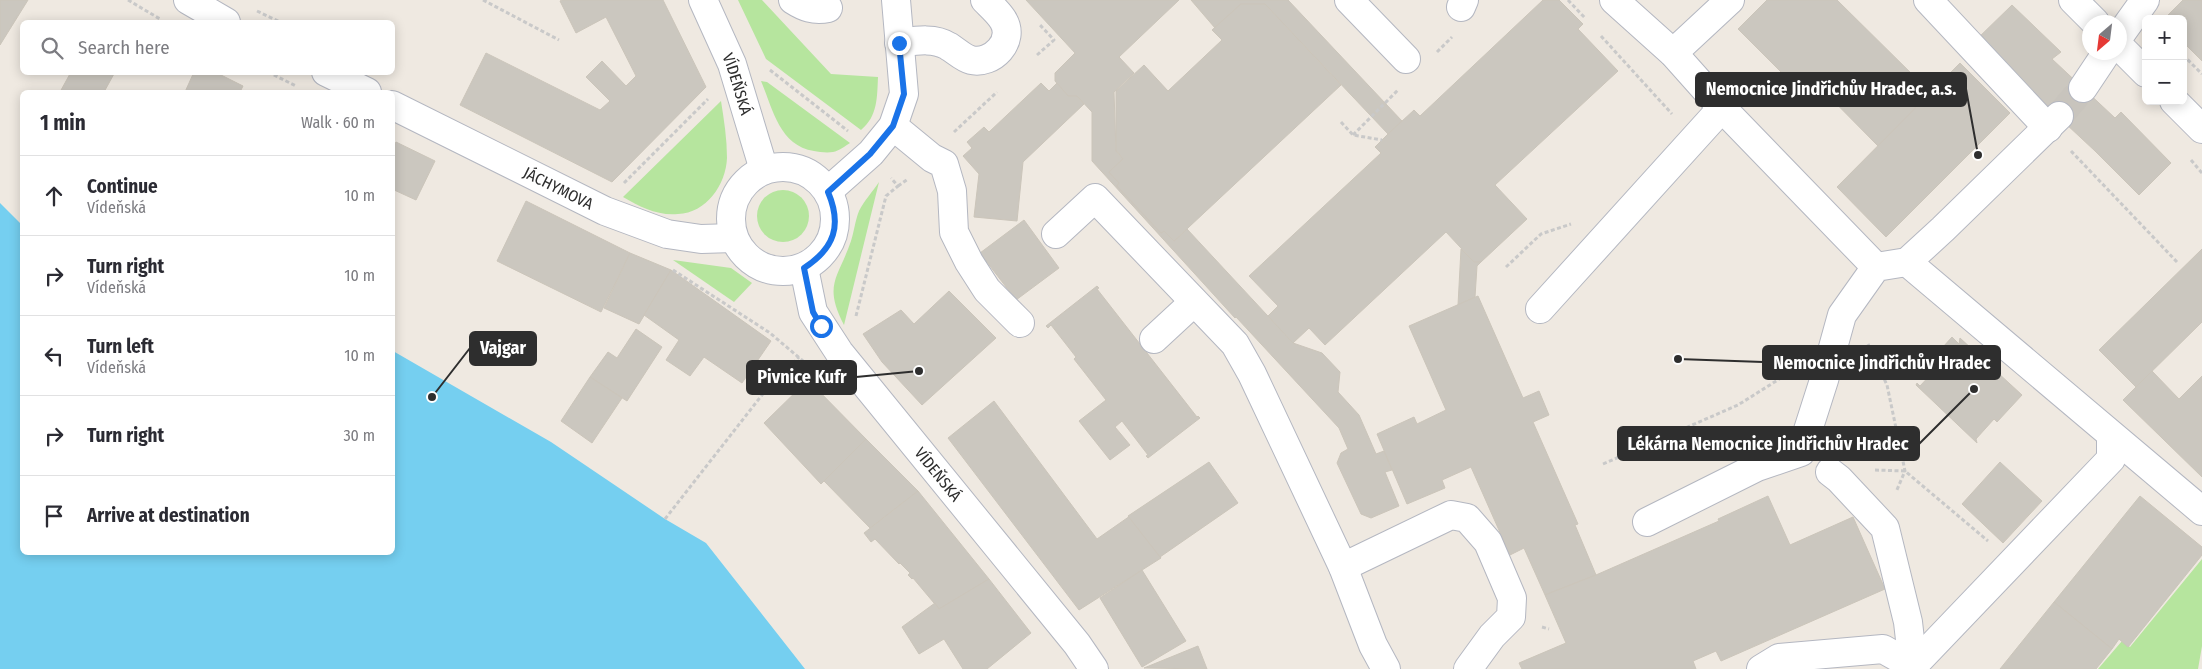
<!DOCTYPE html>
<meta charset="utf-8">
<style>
:root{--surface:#fff;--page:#f2f2f3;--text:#2b2b33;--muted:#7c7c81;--line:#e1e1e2}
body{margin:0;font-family:"Fira Sans Condensed",sans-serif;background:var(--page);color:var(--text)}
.controls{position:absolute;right:15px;top:15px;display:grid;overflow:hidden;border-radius:8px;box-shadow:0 2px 12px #0003}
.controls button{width:45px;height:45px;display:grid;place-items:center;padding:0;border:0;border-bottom:1px solid var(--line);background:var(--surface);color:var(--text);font:25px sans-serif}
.compass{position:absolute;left:2082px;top:15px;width:45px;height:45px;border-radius:50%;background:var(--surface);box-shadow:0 2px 12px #0003;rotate:208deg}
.stop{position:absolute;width:15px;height:15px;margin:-11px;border:4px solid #1a73e8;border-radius:50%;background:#fff}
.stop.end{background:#1a73e8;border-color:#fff;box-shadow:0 1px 5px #0008}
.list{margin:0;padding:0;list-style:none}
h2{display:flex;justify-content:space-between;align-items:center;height:65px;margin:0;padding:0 20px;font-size:21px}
h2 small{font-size:16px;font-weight:400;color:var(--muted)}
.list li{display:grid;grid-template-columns:32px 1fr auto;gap:15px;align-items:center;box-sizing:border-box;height:80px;padding:0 20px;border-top:1px solid var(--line)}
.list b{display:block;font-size:19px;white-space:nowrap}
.list p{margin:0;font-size:16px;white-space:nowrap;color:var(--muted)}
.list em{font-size:16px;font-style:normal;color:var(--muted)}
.icon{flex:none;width:28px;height:28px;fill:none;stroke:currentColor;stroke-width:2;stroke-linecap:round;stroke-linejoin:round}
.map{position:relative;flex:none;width:2202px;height:669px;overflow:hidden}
.search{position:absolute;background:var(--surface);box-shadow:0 2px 12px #0003;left:20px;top:20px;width:375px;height:55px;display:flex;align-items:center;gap:12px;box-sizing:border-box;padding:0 18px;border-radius:8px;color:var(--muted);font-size:19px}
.panel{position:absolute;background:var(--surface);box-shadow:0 2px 12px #0003;left:20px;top:90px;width:375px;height:465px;border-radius:8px}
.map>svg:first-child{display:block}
.green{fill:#b6e59e}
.water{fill:#75cff0}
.building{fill:#cbc7bf;stroke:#cbc5ba}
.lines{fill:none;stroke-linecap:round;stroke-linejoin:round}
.minor-tunnel{stroke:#c8c4bd;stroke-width:28;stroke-dasharray:28 14;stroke-linecap:butt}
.minor-casing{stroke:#b4b7c1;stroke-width:30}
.path{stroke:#c9c9c9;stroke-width:3;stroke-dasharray:4 2.5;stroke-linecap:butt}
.minor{stroke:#fff;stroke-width:28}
.route{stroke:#1a73e8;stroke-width:6}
.labels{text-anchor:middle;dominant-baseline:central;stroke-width:4;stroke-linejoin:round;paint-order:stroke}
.street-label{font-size:16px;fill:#2e2e2e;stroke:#fff}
.leader{fill:none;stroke:#2e2e2e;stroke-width:2}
.callout-dot{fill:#2e2e2e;stroke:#fff;stroke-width:2}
.callout{fill:#2e2e2e;stroke:#2e2e2e;stroke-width:2}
.callout-label{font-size:18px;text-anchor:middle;font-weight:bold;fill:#fff}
</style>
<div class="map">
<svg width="2202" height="669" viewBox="0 0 2202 669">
<rect width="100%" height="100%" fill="#efe9e1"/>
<g class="green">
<path d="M738,0H762L831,74L878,77C877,97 878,116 861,130L766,59Z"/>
<path d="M761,81L767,82L850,143C845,146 839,151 833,152C827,153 819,152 814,151C779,145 773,109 761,81Z"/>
<path d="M721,101C724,120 727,139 727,158C726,185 706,213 678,214C658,216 640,207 623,197Z"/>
<path d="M879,182L844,325C823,284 838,279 851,241C854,232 855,221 859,211C864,201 873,191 879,182Z"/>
<circle cx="783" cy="216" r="26"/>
<path d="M673,260L731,268L752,283L734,302Z"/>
<path d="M2202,559V646L2198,669H2098L2122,641L2130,647Z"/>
</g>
<path class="water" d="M0,203L22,225V552H392L393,351L551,442L665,519L706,543L805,669H0Z"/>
<g class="building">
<path d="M0,0H28L0,45Z"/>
<path d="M562,0H663L706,87L612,182L460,105L486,53L600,110L610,101L586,77L602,61L626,86L636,76L606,17L576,33L560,1Z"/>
<path d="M1026,0H1179L1119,57L1134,73L1114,92L1116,151L1123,159L1109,172L1119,183L1117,186L1161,233L1164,231L1174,241L1187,229L1293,343L1322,353L1340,372L1338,392L1359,415L1376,454L1384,451L1392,470L1385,472L1399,506L1371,518L1361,514L1337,463L1341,453L1348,449L1339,428L1236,317L1235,318L1092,161V112L1077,96H1068L1055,81V73L1075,53Z"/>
<path d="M1191,0H1288L1402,121L1388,134L1265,4H1241L1215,28Z"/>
<path d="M1543,0H1559L1583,24L1578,29L1618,71L1495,185L1527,219L1481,262H1474L1446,232L1325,345L1309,328L1293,343L1268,316L1278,306L1249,276L1381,153L1375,147L1388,134L1414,110L1420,116Z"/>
<path d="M1767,0H1837L1917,79L1902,95L1916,108L1878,146L1806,73L1794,85L1738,29Z"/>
<path d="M2183,0H2202V61L2183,42V19H2164Z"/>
<path d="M1241,4H1265L1341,85L1174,241L1164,231L1161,233L1117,186L1119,183L1109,172L1123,159L1116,150V91L1144,65L1168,91L1222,40L1212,30Z"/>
<path d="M2012,5L2061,52L2052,59L2115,118L2121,112L2171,163L2139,195L2095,151L1976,40Z"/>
<path d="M1960,63L2010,113L1886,237L1837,187Z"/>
<path d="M71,72H115L104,92H60Z"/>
<path d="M194,72H215L243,86L240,92H185Z"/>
<path d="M1041,83L1049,91L1057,83L1068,96H1077L1084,104L1023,162L1017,221L974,217L979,174L963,156L972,148L967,142L984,127L989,132Z"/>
<path d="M396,142L435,161L416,200L392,189V150Z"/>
<path d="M526,201L630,253L601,312L497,261Z"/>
<path d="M1024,220L1059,268L1016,300L980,253Z"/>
<path d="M1461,249L1474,262H1481L1477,266L1475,297L1458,305Z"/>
<path d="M2202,249V322L2136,387L2099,350Z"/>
<path d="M630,253L671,270L639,324L604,308Z"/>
<path d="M671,270L771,341L742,383L704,357L690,376L666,360L679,340L644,315Z"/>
<path d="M1097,286L1099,288L1097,289L1197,417L1198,416L1200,418L1148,458L1146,456L1148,455L1122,421L1115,427L1130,445L1110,460L1079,421L1106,400L1074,359L1076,357L1051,325L1048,328L1046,326Z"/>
<path d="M949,291L996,338L922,405L882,362L863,334L901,310L914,324Z"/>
<path d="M1478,296L1523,398L1539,391L1549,415L1533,422L1578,524L1575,525L1596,575L1545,595L1524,548L1510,555L1471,467L1442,480L1445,488L1407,504L1377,434L1414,417L1417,424L1446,410L1409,326Z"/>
<path d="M636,329L662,347L627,401L590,377L608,352L617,358Z"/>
<path d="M1952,337L1959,344L1960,338L2022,395L1997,422L1994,419L1976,439L1977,443L1916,385L1917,383L1920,386L1950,354L1943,347Z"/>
<path d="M2152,371L2179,399L2202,376V477L2123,400Z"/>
<path d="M590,377L622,398L592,443L561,421Z"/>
<path d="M808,380L866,439L821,484L764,423Z"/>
<path d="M994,401L1097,539L1130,516L1161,558L1079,610L948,438Z"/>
<path d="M866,439L918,491L870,528L824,481Z"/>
<path d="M1209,462L1238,503L1160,557L1128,516Z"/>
<path d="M2000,462L2042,501L2003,543L1962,504Z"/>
<path d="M918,491L989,579L939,609L913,578L912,579L908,575L910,573L900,563L899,564L875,539L871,542L864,533Z"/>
<path d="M1768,496L1790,545L1853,517L1885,589L1721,661L1716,651L1693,661L1696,669H1522L1519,663L1566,643L1545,595L1596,575L1719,521L1718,519Z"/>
<path d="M2140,496L2202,547V555L2128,647L2119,639L2112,649L2054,602Z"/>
<path d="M1142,570L1186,641L1142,667L1100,598Z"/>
<path d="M989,579L1031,633L987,669H963L944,639L919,654L902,627L935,603L939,609Z"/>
<path d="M2054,602L2112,649L2096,669H2000Z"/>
<path d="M1198,646L1207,669L1144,668Z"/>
</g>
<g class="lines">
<path class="minor-tunnel" d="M2059,116L2083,88"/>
<g class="minor-casing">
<g id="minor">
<path d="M188,0L226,22"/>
<path id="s1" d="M703,0L732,64L764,170"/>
<path d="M793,0C804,7 814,11 828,8"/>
<path d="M1349,0L1406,59"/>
<path d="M1614,0L1673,53L1722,108L1876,267"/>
<path d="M1928,0L2048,128"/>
<path d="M2073,0L2095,22"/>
<path d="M1461,7L1464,0"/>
<path d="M2120,35L2145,0"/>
<path d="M899,43C914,41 934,37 948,46C955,50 963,58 971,60C992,65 1016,41 1003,20C999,13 991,6 985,0"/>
<path d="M2120,47L2146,73"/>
<path d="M1673,53L1730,0"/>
<path d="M326,72L367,92"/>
<path d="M2083,88L2107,52"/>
<path d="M2174,101L2202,129"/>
<path id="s2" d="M392,105L605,211L667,234L701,239L734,238"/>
<path d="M893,126L932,158L944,164L952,191L954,232L969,262L987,290L1020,323"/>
<circle cx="783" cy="219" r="52"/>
<path d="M828,191L871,153L893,126L904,94L896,0"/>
<path d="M1056,234L1095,198L1235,344L1252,374L1343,567L1373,645L1386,669"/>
<path d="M1907,262L2202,511"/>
<path id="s3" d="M804,268L813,312L839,352L1077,644L1094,669"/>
<path d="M1540,309L1722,108"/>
<path d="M1154,339L1194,302"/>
<path d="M1830,472L1839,479L1885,528L1908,622L1913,666"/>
<path d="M1647,522L1757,467L1801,452L1824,380L1842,315L1876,267L1907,262L1943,229L2059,116"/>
<path d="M1343,567L1451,515L1467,518L1488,542L1512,598L1511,617L1492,636L1468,669"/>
<path d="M1913,666L2111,459V436"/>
<path d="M1761,669L1779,658L1883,649L1913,666"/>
</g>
</g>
<g class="path">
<path d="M128,0L160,19"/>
<path d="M483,0L559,40"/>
<path d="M1568,0L1585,18"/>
<path d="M257,11L280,22"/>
<path d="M1601,36L1672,114"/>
<path d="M1437,52L1452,37"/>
<path d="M1037,55L1054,40L1040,25"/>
<path d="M2183,55L2202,74"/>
<path d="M770,70L848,131"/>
<path d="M268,72L296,86"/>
<path d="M1341,122L1353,135L1382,140"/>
<path d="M954,132L997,92"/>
<path d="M1353,135L1398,90"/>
<path d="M2071,151L2177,262"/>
<path d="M2191,160L2202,173"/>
<path d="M624,183L708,99"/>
<path d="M898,186L908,179"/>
<path d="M1506,267L1541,234L1571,224"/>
<path d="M673,270L770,333L803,361"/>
<path d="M856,316L886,196L898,186L891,178"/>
<path d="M1868,344L1887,385L1905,471L1896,492"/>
<path d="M1603,464L1738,405L1792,371"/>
<path d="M1875,470L1905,471L1988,541"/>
<path d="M665,519L762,395L799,357"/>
<path d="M1542,627L1549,629"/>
</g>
<use href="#minor" class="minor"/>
</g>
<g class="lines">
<path class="route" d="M821,326L813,312L804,268C835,248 842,225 828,192L870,154L893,126L904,94L899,43"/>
</g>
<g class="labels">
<g class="street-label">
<text stroke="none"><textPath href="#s1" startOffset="91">VÍDEŇSKÁ</textPath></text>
<text stroke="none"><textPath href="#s2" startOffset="186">JÁCHYMOVA</textPath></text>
<text stroke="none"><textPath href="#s3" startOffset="250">VÍDEŇSKÁ</textPath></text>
</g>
</g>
<path class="leader" d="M1978 155L1966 89M432 397L470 348M1678 359L1763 362M919 371L856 377M1974 389L1919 444"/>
<g class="callout-dot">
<circle cx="1978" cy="155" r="5"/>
<circle cx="432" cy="397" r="5"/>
<circle cx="1678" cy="359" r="5"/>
<circle cx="919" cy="371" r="5"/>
<circle cx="1974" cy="389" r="5"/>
</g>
<g class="callout">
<rect x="1696" y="73" width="270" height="33" rx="5"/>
<rect x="470" y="332" width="66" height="33" rx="5"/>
<rect x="1763" y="346" width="237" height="33" rx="5"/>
<rect x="747" y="361" width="109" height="33" rx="5"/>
<rect x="1618" y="427" width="301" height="33" rx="5"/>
</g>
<g class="callout-label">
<text x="1831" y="95">Nemocnice Jindřichův Hradec, a.s.</text>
<text x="503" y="354">Vajgar</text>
<text x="1882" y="369">Nemocnice Jindřichův Hradec</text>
<text x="802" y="383">Pivnice Kufr</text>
<text x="1768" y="450">Lékárna Nemocnice Jindřichův Hradec</text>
</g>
</svg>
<div class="controls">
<button>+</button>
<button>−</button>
</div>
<svg class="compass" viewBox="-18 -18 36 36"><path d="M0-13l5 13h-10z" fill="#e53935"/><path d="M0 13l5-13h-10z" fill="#7c7c81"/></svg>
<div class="stop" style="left:821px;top:326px"></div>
<div class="stop end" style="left:899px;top:43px"></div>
<div class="search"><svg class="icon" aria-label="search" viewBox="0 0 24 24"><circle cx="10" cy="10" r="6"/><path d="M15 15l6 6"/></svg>Search here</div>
<section class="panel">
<h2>1 min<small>Walk · 60 m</small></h2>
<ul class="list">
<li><svg class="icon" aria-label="ahead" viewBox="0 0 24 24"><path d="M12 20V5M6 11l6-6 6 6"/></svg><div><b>Continue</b><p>Vídeňská</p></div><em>10 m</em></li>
<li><svg class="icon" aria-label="right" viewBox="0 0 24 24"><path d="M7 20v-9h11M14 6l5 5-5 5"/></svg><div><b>Turn right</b><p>Vídeňská</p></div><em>10 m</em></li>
<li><svg class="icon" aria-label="left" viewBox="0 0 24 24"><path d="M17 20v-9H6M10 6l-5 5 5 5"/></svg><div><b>Turn left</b><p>Vídeňská</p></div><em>10 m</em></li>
<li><svg class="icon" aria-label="right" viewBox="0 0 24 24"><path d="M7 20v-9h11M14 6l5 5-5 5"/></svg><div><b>Turn right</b></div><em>30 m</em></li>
<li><svg class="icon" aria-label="arrive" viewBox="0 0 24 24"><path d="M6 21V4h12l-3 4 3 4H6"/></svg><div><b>Arrive at destination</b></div></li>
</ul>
</section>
</div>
